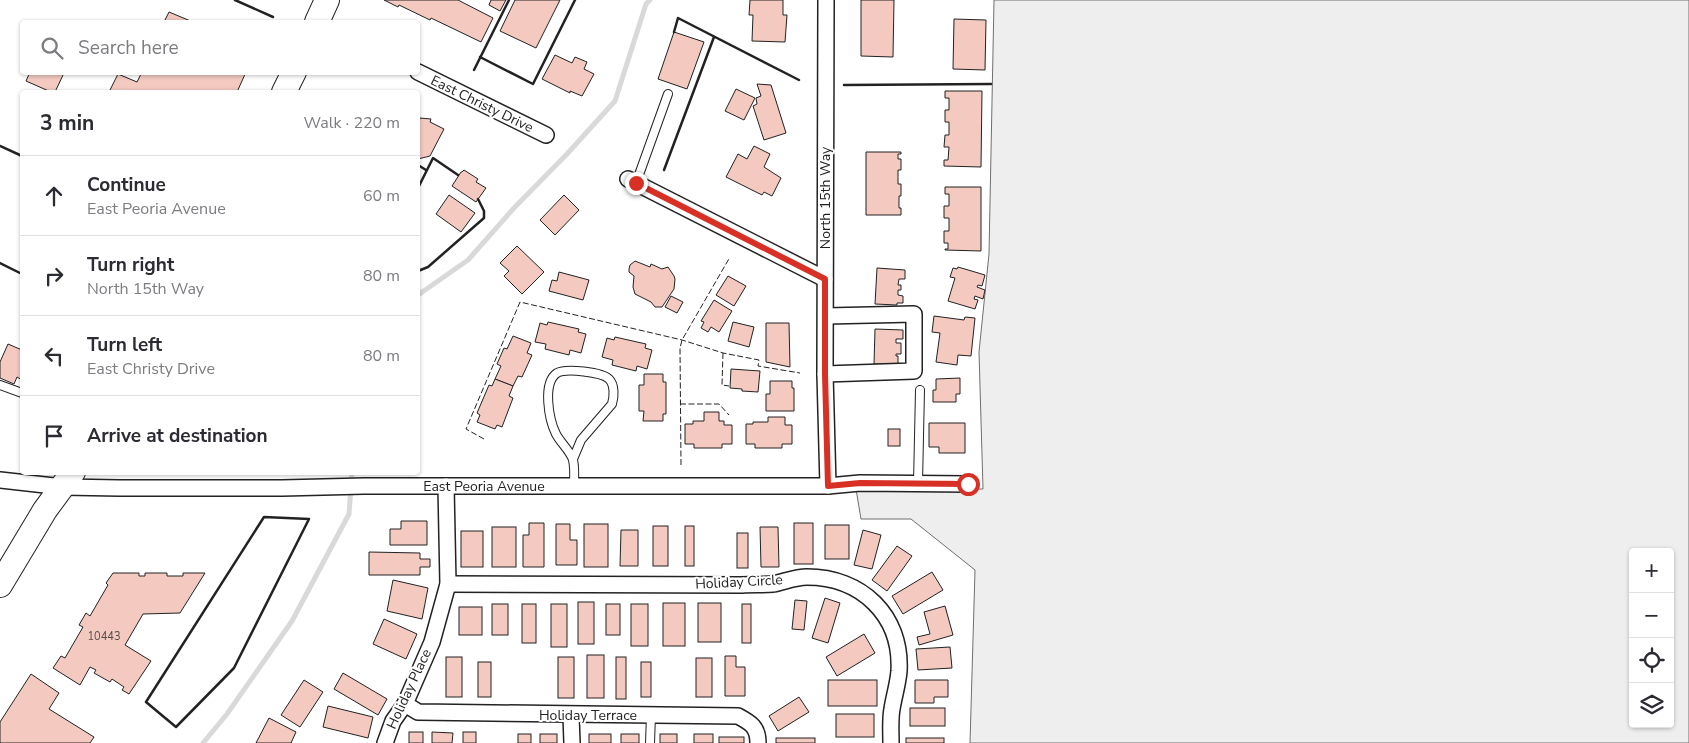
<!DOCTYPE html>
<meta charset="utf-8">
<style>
:root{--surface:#fff;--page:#f7f7f7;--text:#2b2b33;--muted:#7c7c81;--line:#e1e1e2}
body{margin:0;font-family:"Nunito Sans",sans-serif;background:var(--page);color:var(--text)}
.controls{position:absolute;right:15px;bottom:15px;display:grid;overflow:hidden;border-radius:5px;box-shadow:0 1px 4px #0004}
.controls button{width:45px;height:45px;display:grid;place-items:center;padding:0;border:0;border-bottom:1px solid var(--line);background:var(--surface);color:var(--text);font:25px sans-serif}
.stop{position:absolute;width:15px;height:15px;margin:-11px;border:4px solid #d93025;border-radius:50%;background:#fff}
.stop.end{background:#d93025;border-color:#fff;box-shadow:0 1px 5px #0008}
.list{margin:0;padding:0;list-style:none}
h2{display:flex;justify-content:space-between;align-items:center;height:65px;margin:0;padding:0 20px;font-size:21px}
h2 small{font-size:16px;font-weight:400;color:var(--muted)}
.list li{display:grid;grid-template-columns:32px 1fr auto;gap:15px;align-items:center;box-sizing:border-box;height:80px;padding:0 20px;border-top:1px solid var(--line)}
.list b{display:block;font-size:19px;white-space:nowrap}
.list p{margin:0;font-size:16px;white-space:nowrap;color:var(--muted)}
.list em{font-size:16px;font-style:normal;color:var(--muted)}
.icon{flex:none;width:28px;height:28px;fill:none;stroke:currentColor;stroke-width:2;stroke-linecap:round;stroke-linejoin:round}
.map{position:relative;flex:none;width:1689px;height:743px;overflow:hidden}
.search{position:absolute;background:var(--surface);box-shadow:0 1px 4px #0004;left:20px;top:20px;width:400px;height:55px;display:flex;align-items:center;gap:12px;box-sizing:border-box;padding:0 18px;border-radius:5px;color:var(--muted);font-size:19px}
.panel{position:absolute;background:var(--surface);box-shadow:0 1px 4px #0004;left:20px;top:90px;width:400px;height:385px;border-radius:5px}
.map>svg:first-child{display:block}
.green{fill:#eee;stroke:#6f6f6f;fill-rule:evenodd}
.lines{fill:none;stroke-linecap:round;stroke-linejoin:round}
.stream{stroke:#d9d9d9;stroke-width:5}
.building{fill:#f3c9c0;stroke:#222}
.service-casing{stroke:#222;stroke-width:10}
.minor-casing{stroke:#222;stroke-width:18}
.primary-casing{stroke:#222;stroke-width:26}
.service{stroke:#fff;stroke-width:8}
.minor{stroke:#fff;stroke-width:15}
.primary{stroke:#fff;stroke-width:24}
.fence{stroke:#222;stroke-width:1;stroke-dasharray:6 2.5;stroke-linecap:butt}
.wall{stroke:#222;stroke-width:2.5}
.route{stroke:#d93025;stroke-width:6}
.labels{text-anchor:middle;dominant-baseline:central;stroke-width:4;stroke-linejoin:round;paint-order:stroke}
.number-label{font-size:11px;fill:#564c4a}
.street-label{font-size:14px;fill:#222;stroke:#fff}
</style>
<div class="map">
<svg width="1689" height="743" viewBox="0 0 1689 743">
<rect width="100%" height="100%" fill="#fff"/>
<path class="green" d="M994,0H1689V743H970L975,570L911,519H861L856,489H983L979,352L989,254ZM1633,552H1670V724H1633Z"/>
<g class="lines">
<g class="stream">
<path d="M418,295L468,260L514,208L567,154L615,101L646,4L650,0"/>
<path d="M203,743L227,714L292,621L349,514L352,472"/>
</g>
</g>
<g class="building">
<path d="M384,0H458L493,18L481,42L431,18L430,20L399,5L398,7Z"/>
<path d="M491,0H506L500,11L489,5Z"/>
<path d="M515,0H560L536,48L500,31Z"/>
<path d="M750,0H783V15H787L785,42L752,41L753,15H749Z"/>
<path d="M861,0H894L893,57L861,56Z"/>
<path d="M169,12L193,22H164Z"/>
<path d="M954,19L986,20L985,70L953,69Z"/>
<path d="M674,32L704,42L687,89L658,79Z"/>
<path d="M555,55L572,63L575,57L587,62L584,69L594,74L582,96L570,91V93L542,79Z"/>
<path d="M30,72H64V73L55,92H51L26,81Z"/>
<path d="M142,72H246L237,92H109L118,74L137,82Z"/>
<path d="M757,84L771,85L786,133L764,140L753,106L757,104L756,98L761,96Z"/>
<path d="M736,89L755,98L744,120L725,111Z"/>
<path d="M945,91H982L981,167L944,166V160H948L949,147H944L945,135H949V122H945V110H949V98H945Z"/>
<path d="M420,118L431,119L430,122L444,129L430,156L418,159V125Z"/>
<path d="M754,146L770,154L764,167L781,178L772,196L764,192L762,195L726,177L738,154L747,159Z"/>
<path d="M866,152H901V154H898V159H901V170H898V184H901V196H899V208H901V215H866Z"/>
<path d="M464,170L478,179L476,182L486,188L476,202L452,186L461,172H462Z"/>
<path d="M945,187H981V251L945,250V249H948V243H944V231H949V218H944V206H949V194H945Z"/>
<path d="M449,195L475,213L461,232L436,214Z"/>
<path d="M564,195L579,210L555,235L540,220Z"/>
<path d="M517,246L544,272L522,294L504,276L509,271L500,263Z"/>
<path d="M635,261L650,267L651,264L662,269L668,267L674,276L675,279L674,289L662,307H655L651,302L635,294L633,287L634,276L629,272V269L630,265Z"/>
<path d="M958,267L985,275L982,286L978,285L977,287L985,290L983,299L975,296L974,299L978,300L975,309L948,301L955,278L950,277L953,268L957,269Z"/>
<path d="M877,268L905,270V279H899L898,285H901V290H898V295L903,296V303H897V305L875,304Z"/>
<path d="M559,272L589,280L583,300L549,291L552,280L557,281Z"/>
<path d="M728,276L746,286L734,306L716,295Z"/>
<path d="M671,296L683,302L677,313L665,307Z"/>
<path d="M714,300L732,311L719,332L711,327L708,332L701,328L704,322L701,321Z"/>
<path d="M934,316L964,320L965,317L975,318L971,356L958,355L957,365L936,362L940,333L932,332Z"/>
<path d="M548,322L579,329L578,332L586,334L581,353L570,350L569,355L545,349L546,344L535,342L540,323L547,325Z"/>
<path d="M733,322L754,327L749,347L728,341Z"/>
<path d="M766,323H789L790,367L766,362Z"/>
<path d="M875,329L903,330V339H896V343H901V354H896V356H898V364H874Z"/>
<path d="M513,336L531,343L527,353L532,355L522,377L518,376L513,386L495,379L501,366L497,364L504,348L507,349Z"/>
<path d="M615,337L646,344L645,348L652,350L647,369L637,366L636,371L612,365L613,360L602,357L607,338L614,340Z"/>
<path d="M8,344L22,350V380L17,377L14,384L0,378V362Z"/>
<path d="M731,369L760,371L758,392L742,391V389L730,388Z"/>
<path d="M644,374H663V382H666V414H663V421H643L644,411H639V385H644Z"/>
<path d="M960,378V394H956V402H933V390H936V379Z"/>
<path d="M495,379L513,386L509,396L513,398L502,427L497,425L495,429L477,422L480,415L477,413L489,385L492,386Z"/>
<path d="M770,381H792V388H794V411H766V394H770Z"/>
<path d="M704,412H719V421H724V425H732V444H722V448H694V444H685V424H693V421H704Z"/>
<path d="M768,417H785V425H792V444H782V448H755V444H746V424H753V422H768Z"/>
<path d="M929,423H965V453H939V447H929Z"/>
<rect x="888" y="429" width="12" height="17"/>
<path d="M401,521H427V545H390V529H401Z"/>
<path d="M529,523H544V567H523V535H529Z"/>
<rect x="794" y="523" width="19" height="41"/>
<path d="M556,524H570V540H577V565H556Z"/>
<rect x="584" y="524" width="24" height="43"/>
<rect x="825" y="525" width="24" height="34"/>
<rect x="653" y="526" width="15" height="40"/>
<rect x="685" y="526" width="9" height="40"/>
<rect x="492" y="527" width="24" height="40"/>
<path d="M760,527H778L779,567H761Z"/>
<path d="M621,530H638V566H620Z"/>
<path d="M863,530L881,535L872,569L854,565Z"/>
<rect x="461" y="531" width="22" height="36"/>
<rect x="737" y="533" width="11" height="35"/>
<path d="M897,546L912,556L887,591L872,580Z"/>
<path d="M369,552L420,553V559H430V567H420V575H369Z"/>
<path d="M932,572L943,590L903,614L892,596Z"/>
<path d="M113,573H139V576H145V573H167V576H183V573H205L180,613L143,614L125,645L151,661L129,694L122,690L124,687L112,679L110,682L94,673L96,670L90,667L80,685L53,668L61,656L65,658L83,627L79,625L86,613L90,616L108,585L106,583Z"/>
<path d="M393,580L428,588L422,619L387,611Z"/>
<path d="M825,598L840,603L828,643L812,638Z"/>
<path d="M795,600L807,601L804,630L792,629Z"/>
<rect x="578" y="602" width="16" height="42"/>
<rect x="663" y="603" width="22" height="43"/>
<rect x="698" y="603" width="23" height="39"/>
<rect x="492" y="604" width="16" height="31"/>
<rect x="522" y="604" width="14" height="39"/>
<rect x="551" y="604" width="16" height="43"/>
<rect x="606" y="604" width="14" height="31"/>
<rect x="631" y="604" width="17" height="42"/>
<rect x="742" y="604" width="9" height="39"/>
<path d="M945,606L953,635L919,645L917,637L930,634L924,612Z"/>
<rect x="459" y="607" width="23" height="28"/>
<path d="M384,619L417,634L406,659L373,644Z"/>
<path d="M864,634L875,653L837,676L826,657Z"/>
<path d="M950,647L952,668L918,670L916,649Z"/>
<rect x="587" y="655" width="17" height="43"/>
<path d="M725,656H736V667H745V696H725Z"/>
<rect x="446" y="657" width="16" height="40"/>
<rect x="558" y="657" width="16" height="41"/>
<rect x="616" y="657" width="10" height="42"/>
<rect x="696" y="658" width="16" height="39"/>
<rect x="478" y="662" width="13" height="35"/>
<rect x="641" y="662" width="10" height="35"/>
<path d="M343,673L387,699L378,715L334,689Z"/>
<path d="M31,674L59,693L49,709L94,737L90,743H0V722Z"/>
<path d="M304,680L323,692L300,727L281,715Z"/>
<rect x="828" y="680" width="49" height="26"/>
<path d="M915,680H948V697H934V703H915Z"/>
<path d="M799,697L809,712L778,731L769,716Z"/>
<path d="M328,706L373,717L368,738L323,727Z"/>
<rect x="910" y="708" width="35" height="18"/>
<rect x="836" y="714" width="38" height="23"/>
<path d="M269,718L296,732L291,743H256Z"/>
<rect x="409" y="732" width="14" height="11"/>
<path d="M432,732L453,733L452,743H432Z"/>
<rect x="463" y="732" width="13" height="11"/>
<rect x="518" y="734" width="13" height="9"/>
<rect x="540" y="734" width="17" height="9"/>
<rect x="589" y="734" width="22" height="9"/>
<rect x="621" y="734" width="18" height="9"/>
<rect x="660" y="734" width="17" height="9"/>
<rect x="694" y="734" width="19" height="9"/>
<rect x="719" y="737" width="25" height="6"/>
<rect x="776" y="738" width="39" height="5"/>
<rect x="906" y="738" width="38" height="5"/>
</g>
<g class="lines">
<g class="service-casing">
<g id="service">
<path d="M636,183L668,94"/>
<path d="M0,385L22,393"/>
<path d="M573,459L581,440L612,404C614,397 615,385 609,379C602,372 566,368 557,373C542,383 549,420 556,434C560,442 571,452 573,460C575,468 574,478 574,487"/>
<path d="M918,483L920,390"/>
<path d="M650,743L651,715"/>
</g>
</g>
<g class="minor-casing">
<g id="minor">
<path d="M826,0L825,374L828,486"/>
<path d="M418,72L546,135"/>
<path d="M628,179L825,279"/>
<path d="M825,374L914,371V314L826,316"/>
<path d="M0,480L63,487L120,488H282L364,486H828L860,483L968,484"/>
<path d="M448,584L742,585C752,584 763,585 773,584C784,582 795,577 807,577C861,577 902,615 899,671C898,684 894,696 892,709C890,719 891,732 891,743"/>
<path d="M405,704L418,712L738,716C751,723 758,727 758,743"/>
<path d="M571,715L572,743"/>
<path d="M385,743L393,721L405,704L432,642L448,584L446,486"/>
</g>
</g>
<g class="primary-casing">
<g id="primary">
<path d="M317,22L327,0"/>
<path d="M284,92L294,72"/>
<path d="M0,585L45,510L73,472"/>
</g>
</g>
<use href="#service" class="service"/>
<use href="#minor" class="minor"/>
<use href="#primary" class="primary"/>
<g class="fence">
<path d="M723,353L722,385L729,386"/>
<path d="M680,404H719L729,415"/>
<path d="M484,439L466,429L520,302L682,340L723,353L759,360L758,366L800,373"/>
<path d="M681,465L680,348L682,340L730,257"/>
</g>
<g class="wall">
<path d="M235,0L273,17"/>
<path d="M674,32L678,18L799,80"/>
<path d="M480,57L533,84L575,0"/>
<path d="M474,70L509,0"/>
<path d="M844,85L991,84"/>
<path d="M0,146L22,156"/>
<path d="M418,165L426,170"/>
<path d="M664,170L714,37"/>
<path d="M418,188L433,158L458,175"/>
<path d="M0,263L22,274"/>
<path d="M418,271L428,267L484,218V211L478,199"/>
<path d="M264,517L309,519L234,668L176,727L146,702Z"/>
</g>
</g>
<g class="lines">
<path class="route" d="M636,183L825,279V374L828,486L860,483L968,484"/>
</g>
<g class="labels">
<g class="number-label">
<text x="104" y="636">10443</text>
</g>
<g class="street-label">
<text transform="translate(482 104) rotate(26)">East Christy Drive</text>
<text transform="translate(825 198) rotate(-90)">North 15th Way</text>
<text x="484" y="486">East Peoria Avenue</text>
<text transform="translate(739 582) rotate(-3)">Holiday Circle</text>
<text transform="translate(409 689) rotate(-65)">Holiday Place</text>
<text x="588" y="715">Holiday Terrace</text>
</g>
</g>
</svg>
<div class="controls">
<button>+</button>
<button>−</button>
<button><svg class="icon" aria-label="locate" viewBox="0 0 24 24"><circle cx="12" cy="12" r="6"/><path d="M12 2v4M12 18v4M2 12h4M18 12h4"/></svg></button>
<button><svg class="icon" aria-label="layers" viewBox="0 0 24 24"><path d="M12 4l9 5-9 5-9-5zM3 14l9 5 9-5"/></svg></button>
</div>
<div class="stop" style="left:968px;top:484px"></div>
<div class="stop end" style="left:636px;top:183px"></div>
<div class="search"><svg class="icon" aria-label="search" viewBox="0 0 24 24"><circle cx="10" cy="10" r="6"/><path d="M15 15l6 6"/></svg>Search here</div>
<section class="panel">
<h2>3 min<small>Walk · 220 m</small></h2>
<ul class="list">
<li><svg class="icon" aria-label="ahead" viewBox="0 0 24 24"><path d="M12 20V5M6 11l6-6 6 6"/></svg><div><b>Continue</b><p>East Peoria Avenue</p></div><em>60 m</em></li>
<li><svg class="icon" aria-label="right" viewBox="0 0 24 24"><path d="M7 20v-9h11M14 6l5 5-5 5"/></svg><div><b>Turn right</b><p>North 15th Way</p></div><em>80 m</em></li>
<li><svg class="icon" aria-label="left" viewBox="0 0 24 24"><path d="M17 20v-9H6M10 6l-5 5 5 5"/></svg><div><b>Turn left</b><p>East Christy Drive</p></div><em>80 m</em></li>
<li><svg class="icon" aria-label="arrive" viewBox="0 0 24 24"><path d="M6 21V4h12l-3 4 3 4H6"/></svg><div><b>Arrive at destination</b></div></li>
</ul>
</section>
</div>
